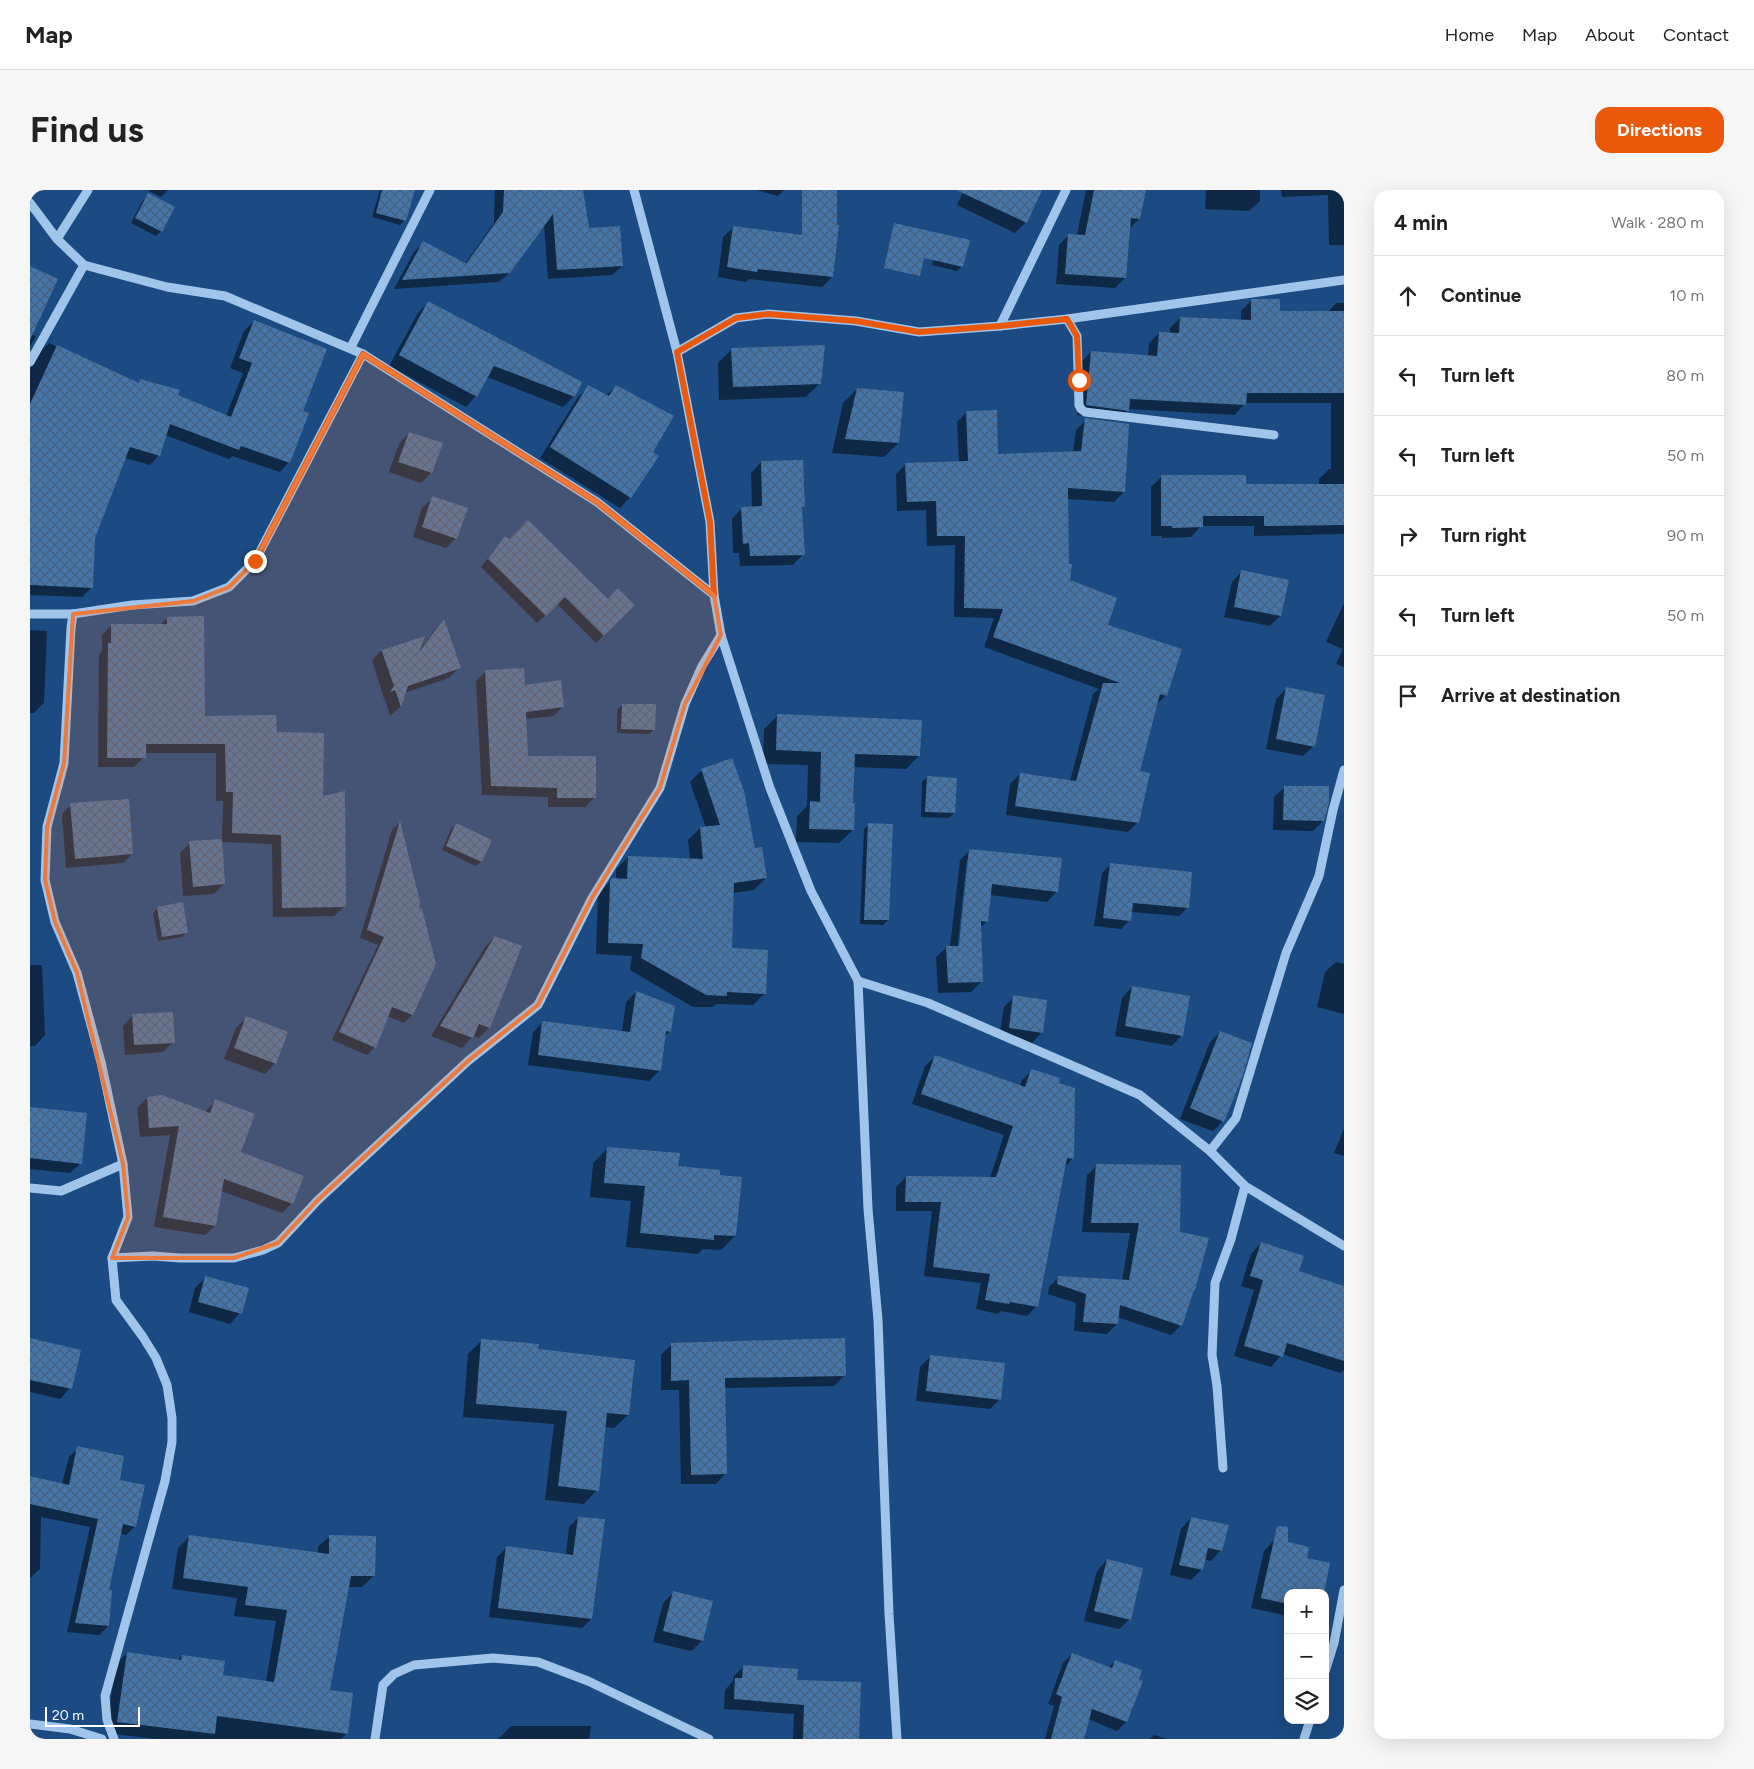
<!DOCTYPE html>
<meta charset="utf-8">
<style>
:root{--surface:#fff;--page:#f6f6f6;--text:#222;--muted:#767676;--line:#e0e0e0;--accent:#ea580c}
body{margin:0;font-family:Figtree,sans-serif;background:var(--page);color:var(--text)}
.controls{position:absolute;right:15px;bottom:15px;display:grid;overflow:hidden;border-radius:10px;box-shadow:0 5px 20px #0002}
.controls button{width:45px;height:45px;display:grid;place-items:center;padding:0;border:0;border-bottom:1px solid var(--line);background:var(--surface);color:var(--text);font:25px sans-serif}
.scale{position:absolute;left:15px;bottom:12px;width:95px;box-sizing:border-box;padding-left:5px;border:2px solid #fff;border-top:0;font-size:14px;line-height:18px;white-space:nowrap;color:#fff;-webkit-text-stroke:4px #1b4b82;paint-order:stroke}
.stop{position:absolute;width:15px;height:15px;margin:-11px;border:4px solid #ea580c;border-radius:50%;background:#fff}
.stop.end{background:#ea580c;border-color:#fff;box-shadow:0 1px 5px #0008}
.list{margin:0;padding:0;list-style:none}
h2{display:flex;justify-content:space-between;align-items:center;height:65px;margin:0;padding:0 20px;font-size:21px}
h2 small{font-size:16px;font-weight:400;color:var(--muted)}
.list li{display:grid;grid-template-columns:32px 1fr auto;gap:15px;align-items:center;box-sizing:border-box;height:80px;padding:0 20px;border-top:1px solid var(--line)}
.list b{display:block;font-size:19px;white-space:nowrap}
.list em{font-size:16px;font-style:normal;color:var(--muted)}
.icon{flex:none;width:28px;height:28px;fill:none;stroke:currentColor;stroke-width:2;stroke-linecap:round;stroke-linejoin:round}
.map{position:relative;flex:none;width:1314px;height:1549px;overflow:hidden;border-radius:15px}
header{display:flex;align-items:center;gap:30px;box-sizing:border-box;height:70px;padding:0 25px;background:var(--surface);border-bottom:1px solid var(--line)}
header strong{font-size:24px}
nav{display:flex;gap:28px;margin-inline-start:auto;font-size:18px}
.intro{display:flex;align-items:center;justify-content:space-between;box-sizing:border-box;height:120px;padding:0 30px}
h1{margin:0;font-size:35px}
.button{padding:12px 22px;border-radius:15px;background:var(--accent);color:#fff;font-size:18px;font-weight:700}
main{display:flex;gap:30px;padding:0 30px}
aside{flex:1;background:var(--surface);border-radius:15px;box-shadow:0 5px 20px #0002}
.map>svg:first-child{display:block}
.shadow{fill:#0007;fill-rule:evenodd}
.building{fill:url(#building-cross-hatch)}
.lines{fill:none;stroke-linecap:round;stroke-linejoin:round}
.minor{stroke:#a0c4ea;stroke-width:9}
.route{stroke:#ea580c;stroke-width:6}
.marked{fill:#ed7a3d;fill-opacity:0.2;stroke:#ed7a3d;stroke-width:4;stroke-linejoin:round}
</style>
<header>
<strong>Map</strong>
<nav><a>Home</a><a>Map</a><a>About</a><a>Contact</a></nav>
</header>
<div class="intro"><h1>Find us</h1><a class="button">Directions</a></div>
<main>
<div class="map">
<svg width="1314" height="1549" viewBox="0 0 1314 1549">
<defs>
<pattern id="building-cross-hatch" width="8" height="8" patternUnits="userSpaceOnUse" patternTransform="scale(1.25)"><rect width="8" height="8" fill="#4475ab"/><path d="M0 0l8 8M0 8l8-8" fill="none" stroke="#48607c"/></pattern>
</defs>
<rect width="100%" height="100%" fill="#1b4b82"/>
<g class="shadow">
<path d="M117,0H138L131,7Z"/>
<path d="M350,0H383L375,30L370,35L342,27Z"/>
<path d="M465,0H549L558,39L592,76L582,85L518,89L514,34L479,83L469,92L364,99L384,62L393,53L434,75L464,33Z"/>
<path d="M726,0H754L748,6Z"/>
<path d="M934,0H1011L996,32L985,43L927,15Z"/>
<path d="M1056,0H1115L1109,29L1098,40L1095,88L1085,98L1026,94L1029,55L1039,45H1047Z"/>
<path d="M1176,0H1230V11L1219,21L1175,19Z"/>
<path d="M1251,0H1314V55H1299L1298,5L1252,7Z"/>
<path d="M118,5L131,41L126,46L101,33L113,10Z"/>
<path d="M704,37L802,87L792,97L719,89L716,92L688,87L693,47Z"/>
<path d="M907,50L932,76L927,81L902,75Z"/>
<path d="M0,78L1,144L6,146L0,157Z"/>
<path d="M1221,111L1248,123H1297L1306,113H1314V344L1224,346V336H1171L1161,347L1132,348V346H1121V297L1131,287L1215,296H1289V289L1299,279H1301V213H1215L1205,225L1098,219L1088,231L1047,225L1051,172L1061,162L1118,167L1119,153L1129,143L1140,144V138L1150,128L1211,131V121Z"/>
<path d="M398,112L544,206L533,217L457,187L446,206L436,217L359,176L388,123Z"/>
<path d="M224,131L272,221L259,272L250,282L202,266L199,269L135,245L129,265L120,275L95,268L64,347L62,397L52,407L0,405V179L9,162L19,153L107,194L111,190L196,226L213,183L200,178L214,141Z"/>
<path d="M702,159L790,193L776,207L689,210L688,173Z"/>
<path d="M586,196L622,263L600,307L590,318L510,268L548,207L559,197L576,206Z"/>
<path d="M827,199L868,253L854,267L802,263L813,213Z"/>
<path d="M937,222L966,265L1043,263L1046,240L1056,230L1094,302L1084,312L1037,309L1039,391L1136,505L1126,515L1108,582V632L1098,642L976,625L980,594L990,584L1040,591L1063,504L1069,499L954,457L964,428L924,427L925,355L897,356L896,320L867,321L866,284L876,274L929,273L927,232Z"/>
<path d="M379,243L401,283L391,293L359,282L369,254Z"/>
<path d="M731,272L773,317L771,319L773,364L763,375L710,376L709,363H703L702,329L712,318H722L721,283Z"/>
<path d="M403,308L426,348L416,358L383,347L392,318Z"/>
<path d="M475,348L578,410L604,415L566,453L527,414L507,433L451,377Z"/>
<path d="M1212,381L1250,426L1240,436L1194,427L1202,392Z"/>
<path d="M1314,413V477L1306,474L1313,459L1296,452Z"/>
<path d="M137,428L173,527L245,543L291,608L315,716L304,726L243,727L242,654L191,652L194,694L184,704L153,706L150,663L160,653L192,650L193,611H186V563H114V567L104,577H68L69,464L72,461V445L82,435H130Z"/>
<path d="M413,431L429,478L419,488L374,503L370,517L360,526L355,509L352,510L354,508L342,470L352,460L389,461L404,441Z"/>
<path d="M0,440L17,441L14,513L4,523H0Z"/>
<path d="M455,482L533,516L524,526L495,529L497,567L564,608L555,617H518V607L452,605L446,491Z"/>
<path d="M1256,499L1284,556L1273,566L1236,559L1246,509Z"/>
<path d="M592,515L624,539L619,544L587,543V520Z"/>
<path d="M748,525L889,566L876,579L823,577L821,614L823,640L809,653L766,652L767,626L777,616L778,575L733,574L734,539Z"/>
<path d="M672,580L724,660L736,688L724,700L703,703L701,760L735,803L723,815L687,814L683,817H663L600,780L602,766L566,764L568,704L582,689L586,690V679L598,667L660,669L658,650L670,638H676L660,592Z"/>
<path d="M897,587L924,623L919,628L891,627L892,592Z"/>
<path d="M1255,597L1293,631L1283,641L1243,640L1244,607Z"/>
<path d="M41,615L102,664L93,673L36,678L32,624Z"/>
<path d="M369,633L389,712L382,825L374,833L357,826L345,857L337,865L302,850L348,755L330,748L362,640Z"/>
<path d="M426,634L451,672L446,676L412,660L421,639Z"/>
<path d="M839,634L858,730L853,735L830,734L834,639Z"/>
<path d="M940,660L1027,701L1017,712L959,705L957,731L950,738L951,792L941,802L908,803L906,767L917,757H920L930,670ZM937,669H940L930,762H927Z"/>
<path d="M1081,674L1158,717L1149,726L1101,722L1099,731L1091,739L1064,736L1072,683Z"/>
<path d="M128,718L157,742L152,747L128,751L123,723Z"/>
<path d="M465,747L459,838L449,848L443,846L432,858L401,846L455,757Z"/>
<path d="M1306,772L1314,774V824L1287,817L1295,782Z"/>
<path d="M0,775H12L15,845L5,856H0Z"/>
<path d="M1102,797L1152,845L1142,856L1085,846L1092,808Z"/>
<path d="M606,802L640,841L634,847L630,880L619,891L498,875L503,842L513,832L592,842L596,812Z"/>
<path d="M984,807L1012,842L1002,853L969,848L974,817Z"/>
<path d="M103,825L143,852L133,862L95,865L93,836Z"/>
<path d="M216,828L245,873L235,884L194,869L206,838Z"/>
<path d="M1190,842L1193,931L1183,941L1150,929L1180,852Z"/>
<path d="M905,867L990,896L992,890L1002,880L1027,894L1043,968L1034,978L1007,1116L997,1126L971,1121L968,1124L946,1119L951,1093L894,1086L902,1021H866V997L876,987L960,988L974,945L882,914L895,876Z"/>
<path d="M117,908L175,922L186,911L210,963L262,1013L252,1023L191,1001L185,1036L175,1045L124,1037L140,945L110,947L107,918Z"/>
<path d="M0,919L51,973L40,983L0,979Z"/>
<path d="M1314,939V966L1304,963Z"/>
<path d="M577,959L705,1046L691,1060L673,1059L668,1064L596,1057L601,1011L560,1007L563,973Z"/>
<path d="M1067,975L1149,1043L1162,1102L1151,1135L1141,1145L1087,1127V1134L1077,1144L1044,1141L1046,1113L1018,1104L1019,1097L1029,1087L1092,1091L1100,1043L1052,1042L1057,985Z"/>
<path d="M1231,1053L1267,1082L1314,1097V1180L1310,1183L1252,1164L1241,1177L1204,1166L1224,1100L1211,1096L1221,1064Z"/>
<path d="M176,1087L210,1123L200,1134L159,1122L165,1098Z"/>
<path d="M0,1150L40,1198L30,1209L0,1202Z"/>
<path d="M452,1150L507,1160L598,1225L584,1238L574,1237L567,1300L554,1314L515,1310L524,1234L433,1227L438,1164Z"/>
<path d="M641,1155L815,1185L804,1196L694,1198L696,1283L686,1294H651L649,1200H631V1165Z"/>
<path d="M901,1166L970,1209L960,1219L886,1211L890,1177Z"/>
<path d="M48,1258L88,1291L105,1336L96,1345L90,1344L78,1401V1436L69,1445L37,1442L60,1337L11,1327L10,1379L0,1388V1287L32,1294L39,1267Z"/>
<path d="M548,1328L561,1429L552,1438L459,1427L467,1367L476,1358L536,1366L539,1337Z"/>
<path d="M1161,1328L1191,1360L1181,1371L1174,1369L1171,1380L1161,1390L1140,1385L1151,1339Z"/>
<path d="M300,1346L343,1386L332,1397H317L298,1501L322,1504L316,1544L311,1549H126L76,1543L86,1474L97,1463L148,1470L152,1466L191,1486L236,1492L246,1431L204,1426L207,1408L142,1399L148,1358L159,1347L288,1364V1357Z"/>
<path d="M1244,1350L1258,1403V1422L1254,1425L1221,1418L1234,1361Z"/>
<path d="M1077,1370L1100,1429L1089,1439L1054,1431L1067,1381Z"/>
<path d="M643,1403L681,1412L672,1451L661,1461L623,1452L633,1413Z"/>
<path d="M1042,1464L1078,1478L1085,1471L1112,1491L1096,1532L1087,1541L1058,1529L1052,1549H1015L1024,1516L1018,1514L1033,1473Z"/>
<path d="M714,1476L766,1491L828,1549H763L764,1524L694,1519L695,1500L703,1491L704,1486Z"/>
<path d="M481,1536H561L559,1549H468Z"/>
<path d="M1124,1545L1138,1549H1120Z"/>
</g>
<g class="building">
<path d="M352,0H385L376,31L346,23Z"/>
<path d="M474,0H553L559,38L590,36L593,76L527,80L523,24L480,83L372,90L393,51L441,76L436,74L473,22Z"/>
<path d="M772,0H807V35H809L803,87L728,79L727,82L697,77L703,36L772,45Z"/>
<path d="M926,0H1012L997,33Z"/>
<path d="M1064,0H1116L1110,29L1101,28L1096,88L1035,84L1038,44L1055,45Z"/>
<path d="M118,3L145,17L132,42L105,28Z"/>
<path d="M864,33L940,50L933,77L894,68L890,86L854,78Z"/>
<path d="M0,76L28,89L0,150Z"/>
<path d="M1221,109H1250V121H1314V203H1217L1216,215L1100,209L1099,221L1056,215L1061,161L1127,166L1129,142L1149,143L1150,127L1221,130Z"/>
<path d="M398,111L552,192L545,207L464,176L447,207L369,165Z"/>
<path d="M224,130L297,159L273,221L279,223L260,273L211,256L209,260L140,234L130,266L100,257L65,348L63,398L0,395V214L27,155L109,193L110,189L150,200L148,205L201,227L222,173L209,168Z"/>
<path d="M795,155L791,194L703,197L701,158Z"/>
<path d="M558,195L579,206L586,195L644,226L623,262L629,266L601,308L520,257Z"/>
<path d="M827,198L874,202L869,253L815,249Z"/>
<path d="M967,220L968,264L1051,261L1055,228L1099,234L1095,302L1038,298L1039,374H1042L1040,390L1087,408L1078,435L1152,459L1137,506L1130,504L1110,581L1120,583L1109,633L985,616L990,583L1046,591L1073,493H1090L963,447L973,419L934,418L935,346H907L906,311L877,312L875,273L938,271L936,221Z"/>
<path d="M379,242L413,253L402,283L368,272Z"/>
<path d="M773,270L775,317H772L775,365L720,366L719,353L713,354L711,317L732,316L731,271Z"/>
<path d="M1131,285H1216V294H1314V335L1234,336V326H1173V337L1142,338V336H1131Z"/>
<path d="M402,306L438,318L427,349L392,337Z"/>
<path d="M498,330L578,409L588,398L605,415L574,446L535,407L516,426L458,369L475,346L480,349Z"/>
<path d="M1211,380L1259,390L1251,426L1204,417Z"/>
<path d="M174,426L175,526L246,525L247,542L294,543L293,606L315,601L316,717L252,718L251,645L202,643L203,602H196L195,554H116V568H77L78,453H81V434H137V427Z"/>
<path d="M414,429L431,478L378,496L371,517L365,500L360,502L364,496L351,459L353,460L395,446L389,462Z"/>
<path d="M494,478L495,495L531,490L534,517L496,522L498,566H566V608H527V598L461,596L455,480Z"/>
<path d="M1256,497L1295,505L1285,557L1246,549Z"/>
<path d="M592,514H626L625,540L591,539Z"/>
<path d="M747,524L892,530L890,566L825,564L823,613H825L824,640L779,639L780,611L790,612L791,562L746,560Z"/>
<path d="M702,568L714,601L725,658L732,657L737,688L704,693L702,758L738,760L736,804L697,802V806L676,805L611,768L613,754L578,753L580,691L582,688L597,689L598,666L673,669L670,637L690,635L671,579Z"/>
<path d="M897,586L927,588L925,623L895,622Z"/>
<path d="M1254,596H1299V612L1294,631L1253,630Z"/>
<path d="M99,609L103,664L45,669L40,613Z"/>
<path d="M370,631L390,712L389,718L392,719L406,774L383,825L362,817L346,858L309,842L354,747L337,740Z"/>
<path d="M426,633L462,650L452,672L416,656Z"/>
<path d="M838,633L863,634L859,730H834Z"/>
<path d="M192,649L195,694L163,697L159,651Z"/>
<path d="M939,659L1032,668L1028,702L962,694L958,732L951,731L953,792L918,793L916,756H929Z"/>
<path d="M1080,673L1162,682L1159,718L1103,713L1101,731L1073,728Z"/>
<path d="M153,712L158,743L132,747L127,717Z"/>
<path d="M465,746L492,756L460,838L449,834L443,848L410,836Z"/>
<path d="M1102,796L1160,806L1153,846L1095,836Z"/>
<path d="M606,801L645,816L641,842L636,841L631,881L508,865L512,831L600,842Z"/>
<path d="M983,805L1017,810L1013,843L979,838Z"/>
<path d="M143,822L145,853L104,855L102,824Z"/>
<path d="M216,826L258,842L246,874L204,858Z"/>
<path d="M1190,841L1222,853L1213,885L1194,932L1160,918Z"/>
<path d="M905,865L995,897L1001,879L1030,888L1029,893L1045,898L1044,969L1037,968L1008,1117L980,1112L979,1114L955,1110L960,1084L903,1077L911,1012H875L876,986L966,987L983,936L891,904Z"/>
<path d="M132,905L180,923L185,909L225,924L211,962L274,986L263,1014L194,989L186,1036L133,1027L149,936L119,938L117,907Z"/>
<path d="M0,917L57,923L52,974L0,968Z"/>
<path d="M577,957L650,963L648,976L690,980V985L712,987L706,1046L684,1045V1050L610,1043L615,996L574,993Z"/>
<path d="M1066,974L1151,975L1150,1042L1179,1048L1165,1100H1164L1152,1136L1090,1115L1088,1134L1053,1132L1056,1104L1027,1094L1028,1086L1099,1090L1109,1033H1061Z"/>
<path d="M1231,1052L1274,1066L1269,1081L1314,1096V1171L1257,1153L1253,1167L1214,1156L1233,1090L1220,1086Z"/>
<path d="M175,1086L219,1098L212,1124L168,1112Z"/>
<path d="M0,1148L51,1160L42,1199L0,1190Z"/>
<path d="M815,1148L816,1186L695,1188L697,1284L661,1285L659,1190L641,1191V1153Z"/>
<path d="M451,1149L509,1154L508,1159L605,1170L599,1225L577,1223L569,1301L528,1296L537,1221L446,1214Z"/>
<path d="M900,1165L975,1173L971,1210L896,1201Z"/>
<path d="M47,1256L94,1266L90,1290L115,1295L106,1337L93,1334L79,1400H82L79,1436L45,1433L68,1329L0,1314V1286L39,1295Z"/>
<path d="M548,1327L575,1329L562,1429L468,1418L476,1356L543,1365Z"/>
<path d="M1161,1327L1199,1335L1192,1361L1178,1358L1173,1380L1149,1375Z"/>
<path d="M1247,1336L1258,1337V1352L1279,1357L1277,1368L1300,1373L1294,1403H1258V1414L1231,1408Z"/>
<path d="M159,1345L299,1364V1345L346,1346L345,1386H321L300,1500L323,1503L318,1544L187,1526L185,1544L87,1532L97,1462L151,1470L152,1465L195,1471L193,1485L244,1492L257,1420L215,1415L218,1397L153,1388Z"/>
<path d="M1077,1369L1113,1378L1101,1430L1064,1421Z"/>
<path d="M643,1401L683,1411L673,1451L633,1441Z"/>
<path d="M1042,1463L1082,1478L1085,1470L1112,1480L1109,1489L1113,1491L1097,1532L1062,1519L1054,1549H1021L1032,1507L1026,1504Z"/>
<path d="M713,1475L768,1479L767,1490L831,1492L829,1549H773L774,1515L704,1509L705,1488H712Z"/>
</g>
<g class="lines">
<g class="minor">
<path d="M604,0L647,162L680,332L684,405L691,445L740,598L781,701L828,791L838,1019L848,1130L859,1424L867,1549"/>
<path d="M0,13L27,49L54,75L137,97L195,106L333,164L567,312L684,405"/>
<path d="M27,49L58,0"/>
<path d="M1037,129L1047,146L1049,215L1051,219L1055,222L1244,245"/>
<path d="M970,136L1036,0"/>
<path d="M321,157L400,0"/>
<path d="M647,162L706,128L738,124L826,131L889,142L970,136L1037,129L1314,90"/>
<path d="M0,172L54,75"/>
<path d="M0,424H43"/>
<path d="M828,791L898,813L1110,905L1180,961L1215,996L1314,1056"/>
<path d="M1180,961L1206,928L1256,763L1289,686L1303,620L1314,580"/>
<path d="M0,998L31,1001L93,974"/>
<path d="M82,1068L123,1066L150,1068H204L233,1060L248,1053L288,1010L438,871L508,815L562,708L630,598L655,514L672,476L691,445"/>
<path d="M1193,1278L1187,1196L1182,1165L1185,1093L1201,1049L1215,996"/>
<path d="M1295,1482L1304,1453L1314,1400"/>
<path d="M0,1534L40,1539L72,1549"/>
<path d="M84,1549L77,1530L75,1506L135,1291L142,1252V1228L137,1195L126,1168L113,1147L86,1110L82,1068L98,1027L93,974L71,872L47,783L25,732L15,690L17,637L34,573L41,438L43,424L102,415L163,411L199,397L225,371L333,164"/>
<path d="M345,1549L353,1495L364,1484L384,1475L463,1468L508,1472L558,1491L679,1549"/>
<path d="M1274,1549L1280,1530"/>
</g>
</g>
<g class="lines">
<path class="route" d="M225,371L333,164L567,312L684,405L680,332L647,162L706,128L738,124L826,131L889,142L970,136L1037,129L1047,146L1049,190"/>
</g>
<path class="marked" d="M333,164L567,312L684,405L691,445L655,514L630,598L562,708L508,815L438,871L288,1010L248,1053L204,1068H82L98,1027L93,974L47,783L25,732L15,690L17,637L34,573L43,424L163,411L199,397L225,371Z"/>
</svg>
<div class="controls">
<button>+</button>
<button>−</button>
<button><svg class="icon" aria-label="layers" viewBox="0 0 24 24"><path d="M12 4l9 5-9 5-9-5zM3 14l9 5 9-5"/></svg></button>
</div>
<div class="scale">20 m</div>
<div class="stop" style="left:1049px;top:190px"></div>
<div class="stop end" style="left:225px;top:371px"></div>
</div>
<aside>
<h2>4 min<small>Walk · 280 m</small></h2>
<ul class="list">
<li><svg class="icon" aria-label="ahead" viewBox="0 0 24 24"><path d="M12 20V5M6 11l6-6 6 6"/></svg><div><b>Continue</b></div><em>10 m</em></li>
<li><svg class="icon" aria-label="left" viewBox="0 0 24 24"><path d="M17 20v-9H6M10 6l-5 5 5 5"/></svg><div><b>Turn left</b></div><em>80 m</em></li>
<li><svg class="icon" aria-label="left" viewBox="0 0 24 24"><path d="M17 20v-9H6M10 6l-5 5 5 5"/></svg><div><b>Turn left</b></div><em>50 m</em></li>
<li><svg class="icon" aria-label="right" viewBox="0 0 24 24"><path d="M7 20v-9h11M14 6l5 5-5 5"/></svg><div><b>Turn right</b></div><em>90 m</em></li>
<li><svg class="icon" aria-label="left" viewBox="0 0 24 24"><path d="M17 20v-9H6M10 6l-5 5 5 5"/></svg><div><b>Turn left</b></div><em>50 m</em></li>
<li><svg class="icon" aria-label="arrive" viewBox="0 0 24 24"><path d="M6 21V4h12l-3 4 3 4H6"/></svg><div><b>Arrive at destination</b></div></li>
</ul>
</aside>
</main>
